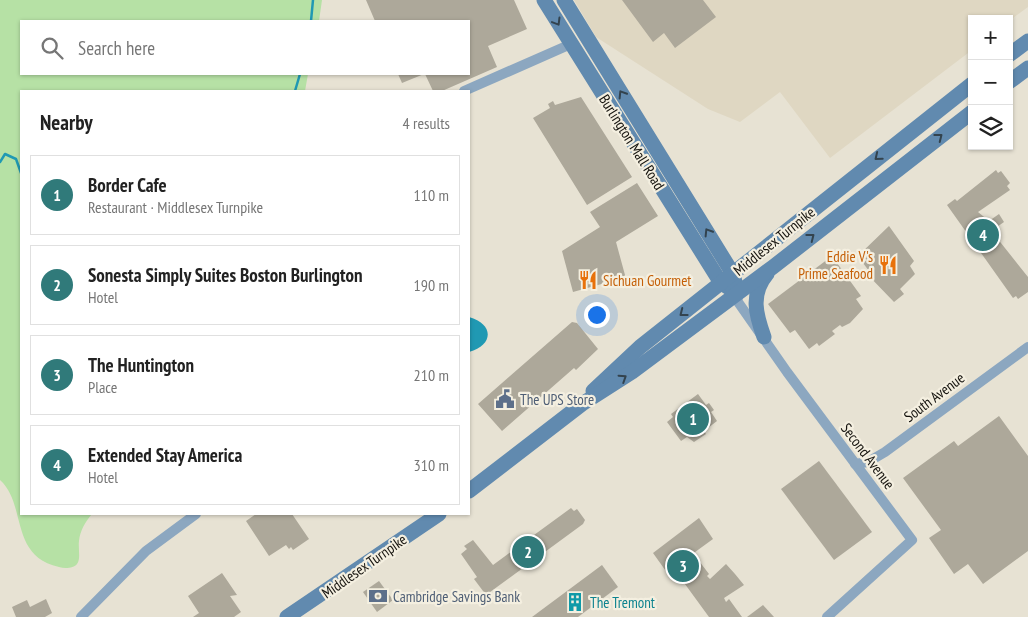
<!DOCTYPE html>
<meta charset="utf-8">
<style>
:root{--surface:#fff;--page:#f6f6f6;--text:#222;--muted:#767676;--line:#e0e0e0;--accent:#307a7a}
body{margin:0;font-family:"PT Sans Narrow",sans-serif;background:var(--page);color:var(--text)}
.controls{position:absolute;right:15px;top:15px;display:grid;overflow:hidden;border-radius:0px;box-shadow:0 1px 4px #0004}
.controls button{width:45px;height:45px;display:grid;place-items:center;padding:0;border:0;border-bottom:1px solid var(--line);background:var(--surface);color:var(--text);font:25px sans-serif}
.you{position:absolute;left:596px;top:314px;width:18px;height:18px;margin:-12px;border:4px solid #fff;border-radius:50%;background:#1a73e8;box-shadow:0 0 0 8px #1a73e833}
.badge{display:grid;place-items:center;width:32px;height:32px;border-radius:50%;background:var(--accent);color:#fff;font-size:16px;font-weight:700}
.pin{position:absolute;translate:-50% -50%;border:2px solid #fff;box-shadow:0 1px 5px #0006}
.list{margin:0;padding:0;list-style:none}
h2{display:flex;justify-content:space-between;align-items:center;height:65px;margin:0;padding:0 20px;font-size:21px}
h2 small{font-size:16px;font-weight:400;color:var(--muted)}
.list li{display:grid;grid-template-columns:32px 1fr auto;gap:15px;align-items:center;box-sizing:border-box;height:80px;margin:0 10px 10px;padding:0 10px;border:1px solid var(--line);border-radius:0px}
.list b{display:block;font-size:19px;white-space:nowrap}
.list p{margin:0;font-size:16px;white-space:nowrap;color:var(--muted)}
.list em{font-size:16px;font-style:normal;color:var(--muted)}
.icon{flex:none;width:28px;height:28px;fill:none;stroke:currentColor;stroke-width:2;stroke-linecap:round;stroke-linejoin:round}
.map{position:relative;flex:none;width:1028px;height:617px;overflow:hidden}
.search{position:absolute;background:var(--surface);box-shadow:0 1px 4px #0004;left:20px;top:20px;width:450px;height:55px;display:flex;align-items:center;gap:12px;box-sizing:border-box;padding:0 18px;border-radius:0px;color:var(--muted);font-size:19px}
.panel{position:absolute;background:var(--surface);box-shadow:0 1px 4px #0004;left:20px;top:90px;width:450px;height:425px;border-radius:0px}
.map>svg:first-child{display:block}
.built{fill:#dfd7c2}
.green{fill:#b6e1a5}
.water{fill:#2099b3}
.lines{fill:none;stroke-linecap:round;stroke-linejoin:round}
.stream{stroke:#2099b3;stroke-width:2.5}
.building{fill:#ada89a}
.minor{stroke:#8ca7c0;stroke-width:10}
.secondary{stroke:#618aaf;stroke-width:15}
.oneway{stroke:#33434e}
.labels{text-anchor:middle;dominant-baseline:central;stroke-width:4.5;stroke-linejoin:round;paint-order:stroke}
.street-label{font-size:15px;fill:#15130e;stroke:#f4efe0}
.food-label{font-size:15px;fill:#c56008;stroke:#f4efe0;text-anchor:end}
.service-label{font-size:15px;fill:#4e5e75;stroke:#f4efe0;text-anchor:start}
.culture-label{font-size:15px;fill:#0d838f;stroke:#f4efe0;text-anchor:start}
</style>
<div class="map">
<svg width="1028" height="617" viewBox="0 0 1028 617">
<rect width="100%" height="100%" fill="#e7e2d3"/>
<path class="built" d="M574,0H1028V7L1009,21V19H972V50L830,158L780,92L740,122L708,109L596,37Z"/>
<path class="green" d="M0,0H322L319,21H21V74H308L305,91H21V514H92C85,522 80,531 79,541C78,548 81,559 77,564C74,568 65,569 59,567C9,556 27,504 0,480Z"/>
<path class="water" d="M469,317C494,324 494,345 469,352Z"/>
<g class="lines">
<g class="stream">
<path d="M311,21L313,0"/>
<path d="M295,91L300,74"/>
<path d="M0,162L5,154L16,159L21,173"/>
</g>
</g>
<g class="building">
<path d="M366,0H514L527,29L488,46L497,67L442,91H433L425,74H469V21H375Z"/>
<path d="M622,0H703L716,17L675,48L664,33L653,42Z"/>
<path d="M398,74H424L402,83Z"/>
<path d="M581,97L632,177L587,205L533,118L550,108L548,104L553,101L555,105Z"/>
<path d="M996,170L998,173L1001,171L1010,183L1007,186L1010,190L978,212L989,221L999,214L1004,222L994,229L997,238L1028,277V292L1018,299L1016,296L1013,298L947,205L955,199L957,201Z"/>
<path d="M637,183L658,216L616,242L625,275L623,278L573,292L562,251L600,227L590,212Z"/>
<path d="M889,226L914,261L910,266L915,274L900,289L904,294L894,302L866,273L869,271L863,263L867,260L860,254Z"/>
<path d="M832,256L861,296L856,299L863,309L850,323L842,327L840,325L832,331L835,334L819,346L817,343L809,349L795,330L790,333L768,304Z"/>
<path d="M572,322L577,323L598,349L576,370L574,368L502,431L478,404Z"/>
<path d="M698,394L706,405L709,403L714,410L711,412L717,421L704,431L706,434L694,442L687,437L681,441L667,422L673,417L671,414Z"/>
<path d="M999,416L1028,456V551L983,584L968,564L954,574L929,538L941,530L903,478L954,441L958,446Z"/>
<path d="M819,461L872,532L834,560L781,489Z"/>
<path d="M571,508L574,511L577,509L585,520L583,524L486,595L474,579L477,577L461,554L467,549L464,546L473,540L493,565Z"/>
<path d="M256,514H292L309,539L293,550L291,547L289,549L286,545L269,556L246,521Z"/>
<path d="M699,518L713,539L691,555L694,559L696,557L709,574L707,576L710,579L726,564L735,574L744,585L724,598L726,602L729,599L742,617H709L674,569L668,574L653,553Z"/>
<path d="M602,565L618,587L578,617H532Z"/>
<path d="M222,573L237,595L230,596L241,612L234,617H193L199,613L188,596Z"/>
<path d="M379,581L393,600L377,612L363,592Z"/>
<path d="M46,599L52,613L45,617H16L12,607L27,600L30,607Z"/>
<path d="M763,605L774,617H747Z"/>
</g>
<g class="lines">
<g class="minor">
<path d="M464,91L571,44"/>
<path d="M737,294L738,302L787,372L912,540L827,617"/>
<path d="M855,464L868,462L885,452L1028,347"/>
<path d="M81,617L146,551L196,514"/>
</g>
<g class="secondary">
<path d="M544,0L721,283L729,288"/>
<path d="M564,0L733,274L735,282"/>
<path d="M1009,55L1028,41"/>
<path d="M1009,82L1028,68"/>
<path d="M764,337C756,315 750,294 767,274"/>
<path d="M593,391L640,347L972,84"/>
<path d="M469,491L582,404L632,372L773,267L972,112"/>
<path d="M287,617L439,514"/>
</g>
</g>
<defs><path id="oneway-chevron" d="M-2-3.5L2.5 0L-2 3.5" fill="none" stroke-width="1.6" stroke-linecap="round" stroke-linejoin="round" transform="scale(1.25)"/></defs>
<g class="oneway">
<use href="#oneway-chevron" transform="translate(557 22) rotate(59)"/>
<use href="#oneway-chevron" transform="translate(622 94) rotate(-122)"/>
<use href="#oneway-chevron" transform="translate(939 137) rotate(-38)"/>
<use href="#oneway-chevron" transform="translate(878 157) rotate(141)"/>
<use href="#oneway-chevron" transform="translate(708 232) rotate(-122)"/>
<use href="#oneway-chevron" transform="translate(811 237) rotate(-38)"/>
<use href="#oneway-chevron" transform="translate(683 313) rotate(142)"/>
<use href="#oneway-chevron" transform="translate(623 378) rotate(-33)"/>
</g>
<defs>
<g id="restaurant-bare" transform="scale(1.5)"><path d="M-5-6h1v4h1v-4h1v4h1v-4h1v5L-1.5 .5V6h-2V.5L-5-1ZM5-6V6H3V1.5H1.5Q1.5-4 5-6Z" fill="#e8710a" stroke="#f4efe0" stroke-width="2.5" paint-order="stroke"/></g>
<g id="civic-bare" transform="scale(1.5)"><path d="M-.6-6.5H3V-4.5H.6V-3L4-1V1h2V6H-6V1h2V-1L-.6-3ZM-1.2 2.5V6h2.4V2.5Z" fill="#5c6f8a" stroke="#f4efe0" stroke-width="2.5" paint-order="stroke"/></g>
<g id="bank-bare" transform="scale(1.5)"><path d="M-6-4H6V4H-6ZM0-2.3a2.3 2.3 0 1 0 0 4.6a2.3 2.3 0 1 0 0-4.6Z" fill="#5c6f8a" stroke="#f4efe0" stroke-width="2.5" paint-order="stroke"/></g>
<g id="building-bare" transform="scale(1.5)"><path d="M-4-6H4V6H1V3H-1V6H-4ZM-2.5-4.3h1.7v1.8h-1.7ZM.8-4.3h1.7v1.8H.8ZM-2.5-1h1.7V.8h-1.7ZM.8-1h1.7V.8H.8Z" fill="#0f9aa8" stroke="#f4efe0" stroke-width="2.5" paint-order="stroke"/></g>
</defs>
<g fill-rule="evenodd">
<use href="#restaurant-bare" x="888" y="265"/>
<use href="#restaurant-bare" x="588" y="280"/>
<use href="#civic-bare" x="505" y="399"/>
<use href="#bank-bare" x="378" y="596"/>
<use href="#building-bare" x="575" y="602"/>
</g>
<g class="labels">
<g class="street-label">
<text transform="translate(632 142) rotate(58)">Burlington Mall Road</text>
<text transform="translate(774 241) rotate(-39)">Middlesex Turnpike</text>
<text transform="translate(934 397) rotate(-37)">South Avenue</text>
<text transform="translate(868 456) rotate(53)">Second Avenue</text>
<text transform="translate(364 566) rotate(-35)">Middlesex Turnpike</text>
</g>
<g class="food-label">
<text x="873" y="256">Eddie V's<tspan x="873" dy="17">Prime Seafood</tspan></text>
<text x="603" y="280" text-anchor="start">Sichuan Gourmet</text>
</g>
<g class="service-label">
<text x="520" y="399">The UPS Store</text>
<text x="393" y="596">Cambridge Savings Bank</text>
</g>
<g class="culture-label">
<text x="590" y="602">The Tremont</text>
</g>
</g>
</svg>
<div class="controls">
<button>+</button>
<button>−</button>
<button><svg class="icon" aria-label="layers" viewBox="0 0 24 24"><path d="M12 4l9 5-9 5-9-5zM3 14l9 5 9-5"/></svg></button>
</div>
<div class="you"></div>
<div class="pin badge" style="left:693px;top:419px">1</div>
<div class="pin badge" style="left:528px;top:552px">2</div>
<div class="pin badge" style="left:683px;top:566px">3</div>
<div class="pin badge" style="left:983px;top:235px">4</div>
<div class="search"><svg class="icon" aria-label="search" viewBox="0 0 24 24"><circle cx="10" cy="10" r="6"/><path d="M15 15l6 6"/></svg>Search here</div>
<section class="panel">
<h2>Nearby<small>4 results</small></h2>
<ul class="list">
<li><span class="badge">1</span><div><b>Border Cafe</b><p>Restaurant · Middlesex Turnpike</p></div><em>110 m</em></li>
<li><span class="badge">2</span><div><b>Sonesta Simply Suites Boston Burlington</b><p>Hotel</p></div><em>190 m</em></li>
<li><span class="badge">3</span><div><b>The Huntington</b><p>Place</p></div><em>210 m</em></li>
<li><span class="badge">4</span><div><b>Extended Stay America</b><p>Hotel</p></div><em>310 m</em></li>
</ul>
</section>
</div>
